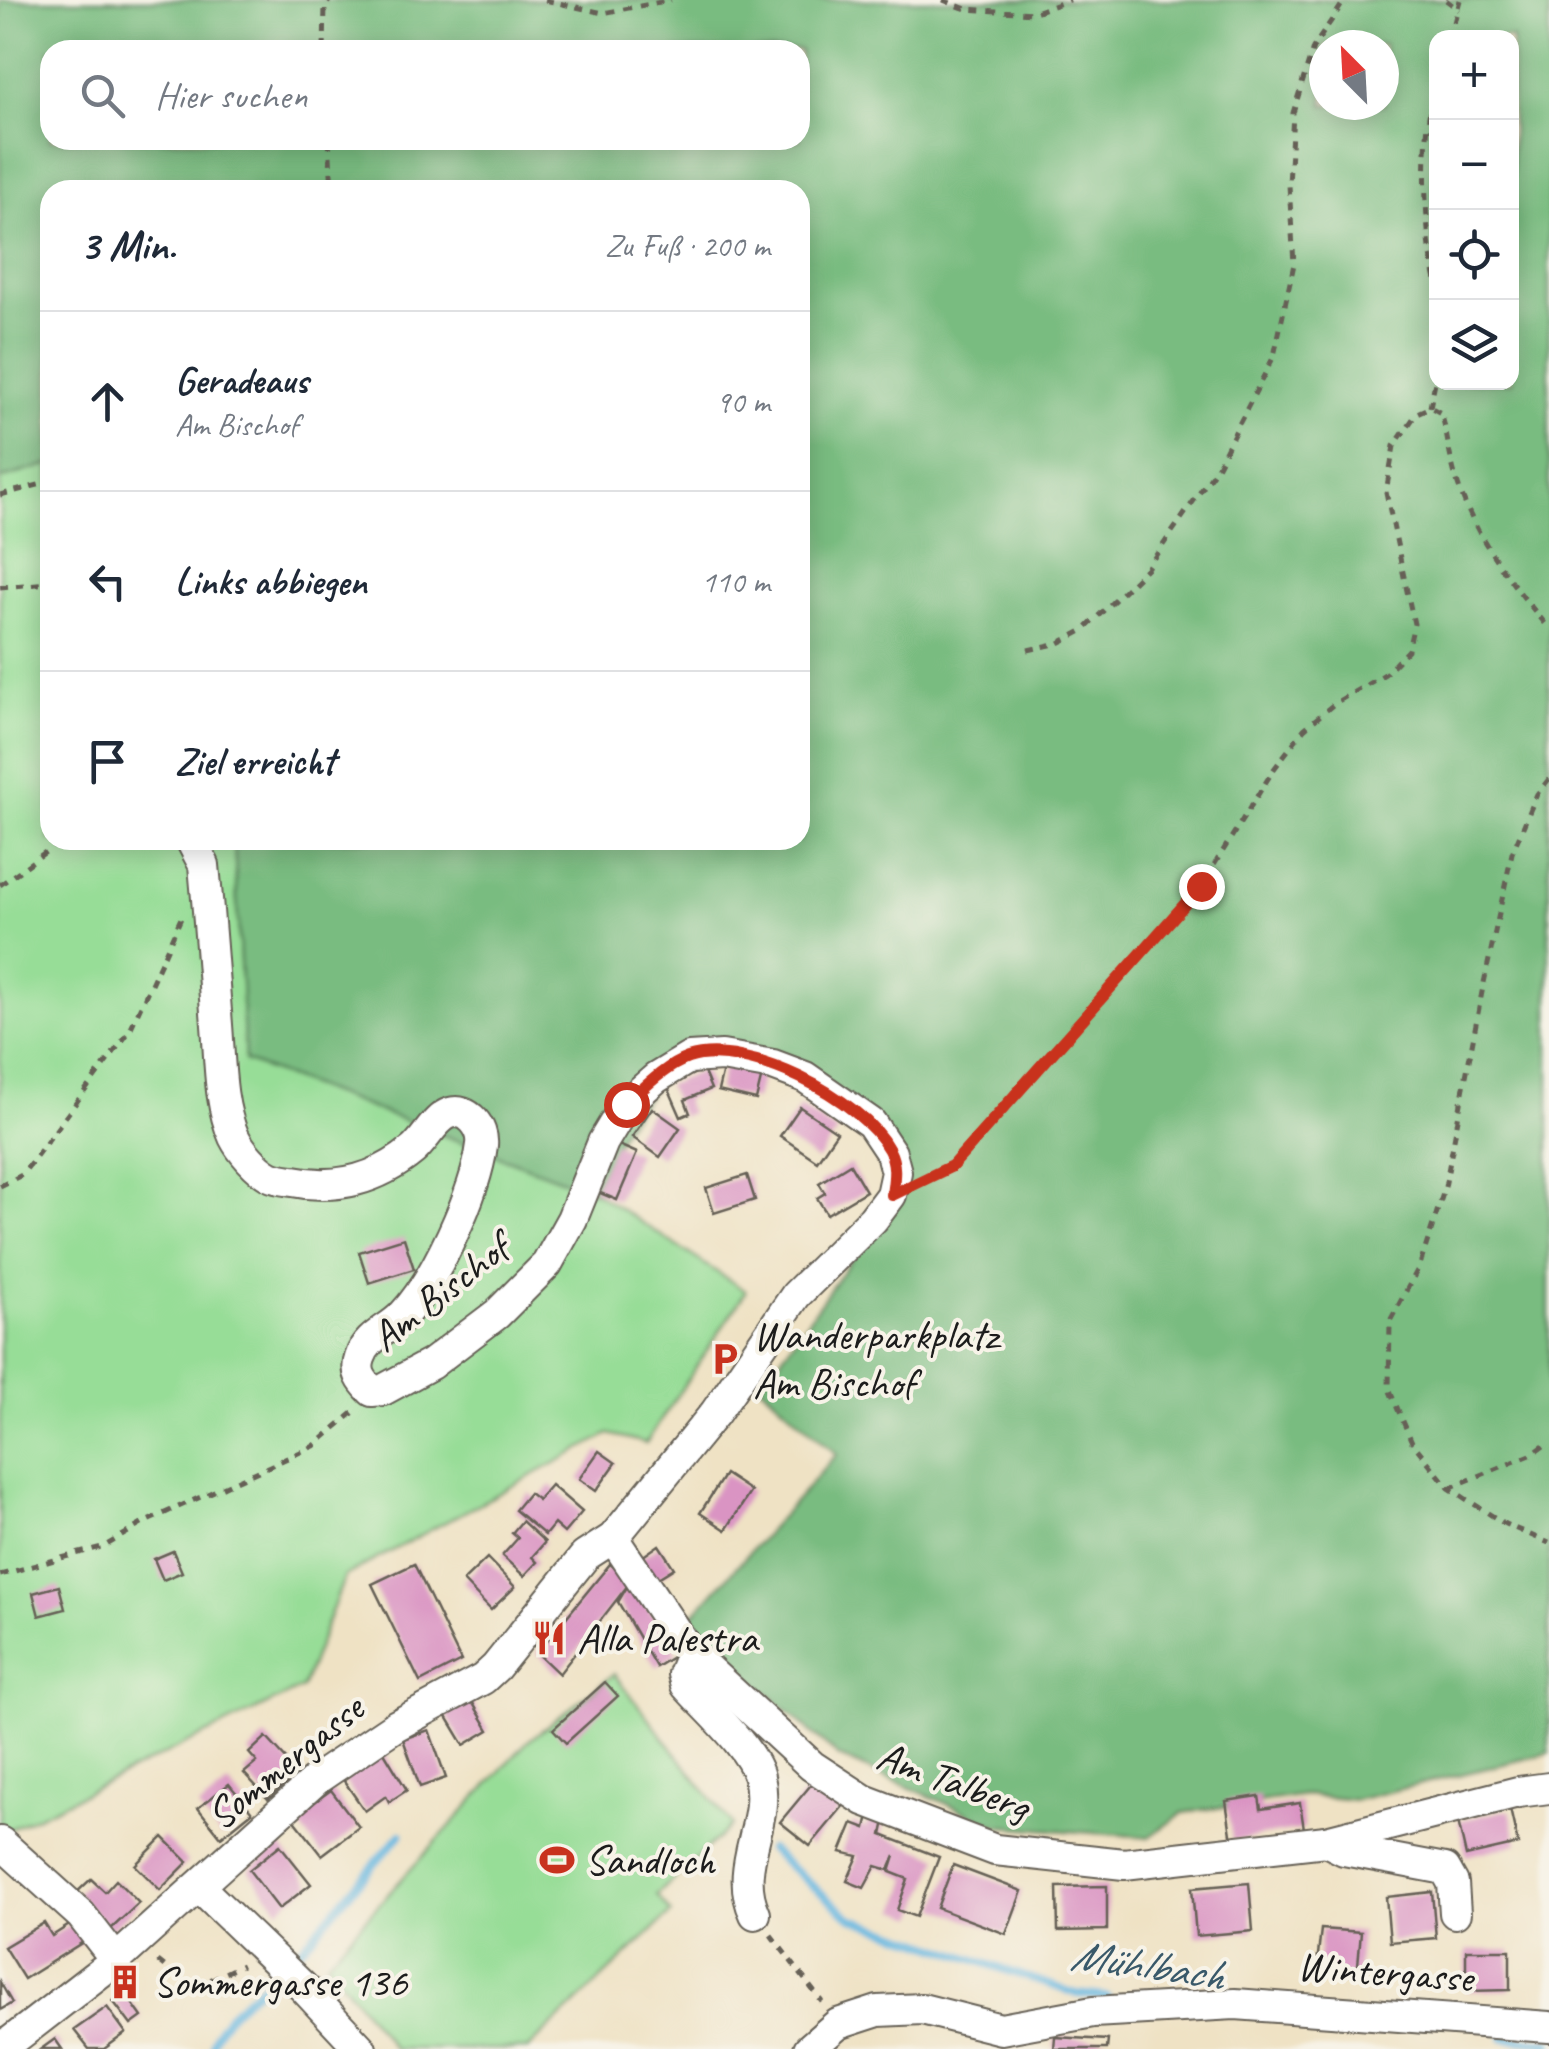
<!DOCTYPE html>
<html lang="de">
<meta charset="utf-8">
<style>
:root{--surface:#fff;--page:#f2f2f3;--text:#1f2937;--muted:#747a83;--line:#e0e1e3}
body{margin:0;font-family:Caveat,sans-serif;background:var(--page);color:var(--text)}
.controls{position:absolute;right:30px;top:30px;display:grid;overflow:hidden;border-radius:20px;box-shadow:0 5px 25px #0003}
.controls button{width:90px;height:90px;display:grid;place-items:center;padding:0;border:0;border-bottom:2px solid var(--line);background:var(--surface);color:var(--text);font:50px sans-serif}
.compass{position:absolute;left:1309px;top:30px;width:90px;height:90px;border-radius:50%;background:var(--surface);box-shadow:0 5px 25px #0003;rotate:336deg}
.stop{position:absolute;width:30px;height:30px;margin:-22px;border:8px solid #c8321e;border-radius:50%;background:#fff}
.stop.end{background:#c8321e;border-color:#fff;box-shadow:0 2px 10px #0008}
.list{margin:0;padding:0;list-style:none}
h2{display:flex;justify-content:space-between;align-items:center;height:130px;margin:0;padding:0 40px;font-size:42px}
h2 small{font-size:32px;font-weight:400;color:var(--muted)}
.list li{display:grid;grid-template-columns:65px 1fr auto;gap:30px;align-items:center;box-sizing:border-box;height:180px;padding:0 40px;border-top:2px solid var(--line)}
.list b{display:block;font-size:38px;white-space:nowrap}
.list p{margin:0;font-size:32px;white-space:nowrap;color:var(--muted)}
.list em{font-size:32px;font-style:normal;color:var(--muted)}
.icon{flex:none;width:55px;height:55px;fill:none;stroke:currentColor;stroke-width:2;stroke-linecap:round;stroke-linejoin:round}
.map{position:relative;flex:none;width:1549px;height:2049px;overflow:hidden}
.search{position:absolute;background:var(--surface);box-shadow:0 5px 25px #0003;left:40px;top:40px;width:770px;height:110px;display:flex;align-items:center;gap:25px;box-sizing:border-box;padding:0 35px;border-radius:30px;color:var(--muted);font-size:38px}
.panel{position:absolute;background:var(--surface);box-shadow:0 5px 25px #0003;left:40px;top:180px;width:770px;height:670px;border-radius:30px}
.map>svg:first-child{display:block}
.green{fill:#97dd97;stroke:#5a7c5a;stroke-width:2.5}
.forest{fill:#79bc80;stroke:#4a6c4e;stroke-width:2.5;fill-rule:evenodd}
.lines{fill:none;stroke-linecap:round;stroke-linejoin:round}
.stream{stroke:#64b5df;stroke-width:8}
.building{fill:#da94c3}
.minor-casing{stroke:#666157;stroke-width:34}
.path{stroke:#666157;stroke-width:5;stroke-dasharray:8 8;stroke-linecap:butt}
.minor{stroke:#fff;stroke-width:30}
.route{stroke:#c8321e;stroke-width:12}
.labels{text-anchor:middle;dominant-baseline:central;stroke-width:8;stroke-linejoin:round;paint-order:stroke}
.street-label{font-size:42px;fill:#1c1c1c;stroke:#f7f3e8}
.poi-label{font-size:42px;fill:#1c1c1c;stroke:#f7f3e8;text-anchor:start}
.water-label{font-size:45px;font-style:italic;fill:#39596a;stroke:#f7f3e8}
</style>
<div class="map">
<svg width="1549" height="2049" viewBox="0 0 1549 2049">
<rect width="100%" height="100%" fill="#f7f3e8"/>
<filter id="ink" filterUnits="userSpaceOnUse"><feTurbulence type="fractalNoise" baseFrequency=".01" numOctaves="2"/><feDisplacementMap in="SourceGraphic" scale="20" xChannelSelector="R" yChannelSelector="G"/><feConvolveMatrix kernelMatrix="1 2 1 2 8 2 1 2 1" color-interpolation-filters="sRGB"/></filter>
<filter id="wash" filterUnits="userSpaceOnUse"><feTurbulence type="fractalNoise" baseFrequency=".0048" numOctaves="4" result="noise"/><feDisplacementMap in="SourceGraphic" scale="40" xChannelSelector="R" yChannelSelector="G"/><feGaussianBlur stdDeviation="2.25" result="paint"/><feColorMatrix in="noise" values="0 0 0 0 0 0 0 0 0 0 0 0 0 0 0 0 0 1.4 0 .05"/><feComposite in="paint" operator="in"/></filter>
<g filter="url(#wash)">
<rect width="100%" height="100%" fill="#efe2c4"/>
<g class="green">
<path d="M50,464V840H234L245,1061L593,1191L746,1291L646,1443L609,1434L345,1576L302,1688L0,1834V479Z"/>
<path d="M614,1674L732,1825L657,1895L671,1913L528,2049H394L326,1962L527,1742Z"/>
</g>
<path class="forest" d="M0,0H1549V1753L1355,1800L1305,1795L1183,1813L1149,1837L998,1826L839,1757L687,1622L837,1454L761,1386L893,1201L879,1143L782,1061L694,1038L625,1125L593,1191L245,1061L234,840H800V190H50V464L0,479ZM1436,38H1512V382H1436ZM1324,45H1384V105H1324ZM50,50H800V140H50Z"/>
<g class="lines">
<g class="stream">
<path d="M769,1849L851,1918L1077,1994L1107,1997"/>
<path d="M298,1952L401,1834"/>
<path d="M1504,2038L1549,2043"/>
<path d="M212,2049C213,2021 246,2000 266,1982"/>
</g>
</g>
<g id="blocks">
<g class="building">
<path d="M724,1065L762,1075L756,1100L718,1091Z"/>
<path d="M703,1070L711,1089L685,1100L690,1113L681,1117L667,1085Z"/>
<path d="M800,1107L837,1132L817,1161L780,1136Z"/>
<path d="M652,1108L680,1128L660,1157L632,1137Z"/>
<path d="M614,1143L637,1153L617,1200L593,1190Z"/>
<path d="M850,1164L866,1191L827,1214L817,1198L825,1193L819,1183Z"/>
<path d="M747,1175L755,1200L714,1213L706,1188Z"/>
<path d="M404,1238L414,1269L369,1283L359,1252Z"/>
<path d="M599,1451L616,1463L596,1491L579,1479Z"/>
<path d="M725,1474L751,1491L726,1530L700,1513Z"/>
<path d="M551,1485L582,1512L564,1533L554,1524L545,1535L515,1510L529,1493L538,1500Z"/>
<path d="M522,1521L545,1542L532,1557L537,1562L524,1576L502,1556L518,1538L512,1533Z"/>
<path d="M659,1545L674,1568L653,1581L639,1559Z"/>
<path d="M173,1551L182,1572L163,1580L154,1559Z"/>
<path d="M487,1558L515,1587L491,1610L463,1581Z"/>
<path d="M414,1564L461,1661L420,1682L372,1584Z"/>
<path d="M610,1564L632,1581L677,1654L656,1667L618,1602L628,1585L559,1674L537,1653Z"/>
<path d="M59,1586L65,1609L39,1616L33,1593Z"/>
<path d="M605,1682L618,1696L566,1743L553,1729Z"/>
<path d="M471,1700L489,1730L464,1745L446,1715Z"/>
<path d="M429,1730L446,1778L420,1787L403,1739Z"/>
<path d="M266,1737L298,1772L268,1799L244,1773L257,1762L249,1753Z"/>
<path d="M384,1752L407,1790L389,1802L386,1796L365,1811L342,1778Z"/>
<path d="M815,1780L845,1804L810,1846L780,1822Z"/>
<path d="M229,1784L252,1812L221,1837L198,1808Z"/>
<path d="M331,1790L359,1827L322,1855L293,1818Z"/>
<path d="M1259,1796L1261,1809L1300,1803L1304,1829L1232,1841L1226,1801Z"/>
<path d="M1510,1809L1518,1844L1466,1856L1458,1821Z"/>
<path d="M870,1811L886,1816L882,1835L939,1857L916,1917L897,1910L908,1879L890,1872L895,1856L889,1870L876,1866L864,1888L847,1881L858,1856L841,1852L853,1823L866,1828Z"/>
<path d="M163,1837L188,1862L160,1890L135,1865Z"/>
<path d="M280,1845L311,1884L279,1909L249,1870Z"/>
<path d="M953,1865L1022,1891L1006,1934L937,1908Z"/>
<path d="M91,1879L105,1892L116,1880L139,1903L111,1929L76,1893Z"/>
<path d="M1249,1883L1253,1931L1196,1936L1192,1888Z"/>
<path d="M1107,1886V1930L1058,1931L1057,1887Z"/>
<path d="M1432,1892L1436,1938L1390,1942L1386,1897Z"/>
<path d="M44,1923L52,1936L71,1924L83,1942L24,1979L4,1947Z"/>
<path d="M1321,1929L1361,1932L1357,1976L1316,1972Z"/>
<path d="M1466,1950H1510V1990L1466,1991Z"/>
<path d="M124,1974L132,1985L125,1990L117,1980Z"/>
<path d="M0,1982L12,2003L0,2010Z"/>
<path d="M125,1993L142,2017L131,2025L113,2001Z"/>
<path d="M107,2007L126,2033L104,2049H89L74,2030Z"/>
<path d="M1055,2037L1108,2040L1107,2049H1054Z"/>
<path d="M55,2039L62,2049H41Z"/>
</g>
</g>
</g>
<g filter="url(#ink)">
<use href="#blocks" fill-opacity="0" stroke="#666157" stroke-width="2.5"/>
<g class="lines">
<g class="minor-casing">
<g id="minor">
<path d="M613,1538L691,1654L812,1766L864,1800L995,1850L1124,1864L1326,1841L1518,1792L1549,1788"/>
<path d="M691,1654L683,1674L686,1685C707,1709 751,1747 759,1777C771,1823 732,1865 755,1914"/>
<path d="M1326,1841L1344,1850L1445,1869L1453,1883L1455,1913"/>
<path d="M0,1842L81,1915L116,1960"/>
<path d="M199,1887L303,1987L361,2049"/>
<path d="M1,2049L116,1960L318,1778L395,1726L483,1679L496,1667L585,1556L613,1538L715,1413L796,1295L873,1219L891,1195L896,1172L891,1153L871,1123L805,1077L773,1065L722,1056L689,1058L656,1078L626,1104L603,1142L572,1219L547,1264L497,1314L431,1364L383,1390L372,1391C362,1381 355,1372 360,1358C367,1336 387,1331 402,1316C435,1282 476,1192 482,1145C484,1128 468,1107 450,1113C435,1118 426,1139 413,1150C378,1179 337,1190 293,1181C286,1180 276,1179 270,1176C257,1169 241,1151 234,1137C219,1103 220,1062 217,1025C213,972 209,918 204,865L191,840"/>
<path d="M809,2049L838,2024L878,2011L922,2009L1001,2029L1093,2012L1235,2004L1549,2027"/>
</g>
</g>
<g class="path">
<path d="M545,0L603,13L671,0"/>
<path d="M943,0L966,9L1032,13L1070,0"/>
<path d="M1446,0L1459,10"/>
<path d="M1450,38L1460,0"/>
<path d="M324,50L325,6L330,0"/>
<path d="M1436,81C1421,132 1423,228 1436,280"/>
<path d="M329,140L332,190"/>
<path d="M1430,407L1436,377"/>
<path d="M0,495L50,482"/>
<path d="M0,587L50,583"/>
<path d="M1028,650L1059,643L1084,630L1147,568L1216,469L1274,356L1294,264L1289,185L1293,113L1313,48L1345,0"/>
<path d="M1549,779L1537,794L1512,853L1482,992L1445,1187L1420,1265L1390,1321L1389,1389L1412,1442L1449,1488L1505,1524L1549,1543"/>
<path d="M0,885L62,840"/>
<path d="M923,1180L952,1166L1201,886L1274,769L1304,729L1335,703L1385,674L1408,650L1414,624L1386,492L1394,446L1417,413L1430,407L1441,413C1447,431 1448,449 1453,467C1468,529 1509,581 1549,628"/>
<path d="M0,1186L22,1175L129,1032L181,918"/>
<path d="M1449,1488L1533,1454L1549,1442"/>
<path d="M0,1575L105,1546L145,1522L314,1446L354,1412"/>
<path d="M771,1935L822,2002"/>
<path d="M158,1961L192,1988L242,1965"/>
</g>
<use href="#minor" class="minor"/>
</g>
</g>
<g class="lines" filter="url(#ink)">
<path class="route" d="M626,1104C644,1088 665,1066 688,1058C747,1039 861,1098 889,1150C897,1165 894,1179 892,1195L952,1166L1201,886"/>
</g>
<defs>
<g id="parking-bare" transform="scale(2.7)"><path d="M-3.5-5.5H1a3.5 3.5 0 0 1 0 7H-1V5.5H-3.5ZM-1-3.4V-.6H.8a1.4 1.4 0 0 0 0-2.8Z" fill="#c8321e" stroke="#f7f3e8" stroke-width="2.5" paint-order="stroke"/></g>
<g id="restaurant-bare" transform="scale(2.7)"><path d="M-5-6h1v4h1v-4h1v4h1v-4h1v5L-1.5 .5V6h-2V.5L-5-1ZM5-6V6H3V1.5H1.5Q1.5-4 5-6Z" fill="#c8321e" stroke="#f7f3e8" stroke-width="2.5" paint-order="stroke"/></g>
<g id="stadium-bare" transform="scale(2.7)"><path d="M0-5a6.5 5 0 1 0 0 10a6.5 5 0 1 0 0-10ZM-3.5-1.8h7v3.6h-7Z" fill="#c8321e" stroke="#f7f3e8" stroke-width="2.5" paint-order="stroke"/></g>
<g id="building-bare" transform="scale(2.7)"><path d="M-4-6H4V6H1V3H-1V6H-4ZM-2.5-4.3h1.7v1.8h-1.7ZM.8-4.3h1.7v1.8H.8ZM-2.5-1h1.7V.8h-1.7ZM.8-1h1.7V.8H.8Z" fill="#c8321e" stroke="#f7f3e8" stroke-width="2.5" paint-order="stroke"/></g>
</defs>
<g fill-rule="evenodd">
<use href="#parking-bare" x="725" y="1359"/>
<use href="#restaurant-bare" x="549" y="1638"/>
<use href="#stadium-bare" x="557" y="1860"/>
<use href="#building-bare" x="125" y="1982"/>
</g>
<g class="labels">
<g class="street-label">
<text transform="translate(440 1293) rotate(-38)">Am Bischof</text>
<text transform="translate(285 1762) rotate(-39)">Sommergasse</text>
<text transform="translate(953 1781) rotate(20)">Am Talberg</text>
<text transform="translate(1385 1972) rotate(4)">Wintergasse</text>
</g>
<g class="poi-label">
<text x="753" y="1335">Wanderparkplatz<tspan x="753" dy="48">Am Bischof</tspan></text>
<text x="577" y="1638">Alla Palestra</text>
<text x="585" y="1860">Sandloch</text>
<text x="153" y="1982">Sommergasse 136</text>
</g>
<g class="water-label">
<text transform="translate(1147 1965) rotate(8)">Mühlbach</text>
</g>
</g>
</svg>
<div class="controls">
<button>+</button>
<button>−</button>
<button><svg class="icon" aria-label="locate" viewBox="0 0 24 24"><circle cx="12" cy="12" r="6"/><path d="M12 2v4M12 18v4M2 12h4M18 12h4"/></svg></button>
<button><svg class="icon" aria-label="layers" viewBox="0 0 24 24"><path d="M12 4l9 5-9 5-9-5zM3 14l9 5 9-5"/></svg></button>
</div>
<svg class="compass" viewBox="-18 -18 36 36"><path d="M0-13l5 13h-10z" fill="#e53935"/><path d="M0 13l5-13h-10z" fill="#747a83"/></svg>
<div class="stop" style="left:626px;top:1104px"></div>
<div class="stop end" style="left:1201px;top:886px"></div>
<div class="search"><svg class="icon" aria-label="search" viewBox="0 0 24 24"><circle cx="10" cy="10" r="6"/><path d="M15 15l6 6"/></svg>Hier suchen</div>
<section class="panel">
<h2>3 Min.<small>Zu Fuß · 200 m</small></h2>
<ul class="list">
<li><svg class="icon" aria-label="ahead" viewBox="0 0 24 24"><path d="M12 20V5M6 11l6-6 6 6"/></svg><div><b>Geradeaus</b><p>Am Bischof</p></div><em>90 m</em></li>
<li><svg class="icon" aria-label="left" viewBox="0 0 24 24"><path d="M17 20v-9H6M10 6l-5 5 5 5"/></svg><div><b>Links abbiegen</b></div><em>110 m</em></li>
<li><svg class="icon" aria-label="arrive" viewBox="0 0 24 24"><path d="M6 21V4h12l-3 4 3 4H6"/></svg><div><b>Ziel erreicht</b></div></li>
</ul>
</section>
</div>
